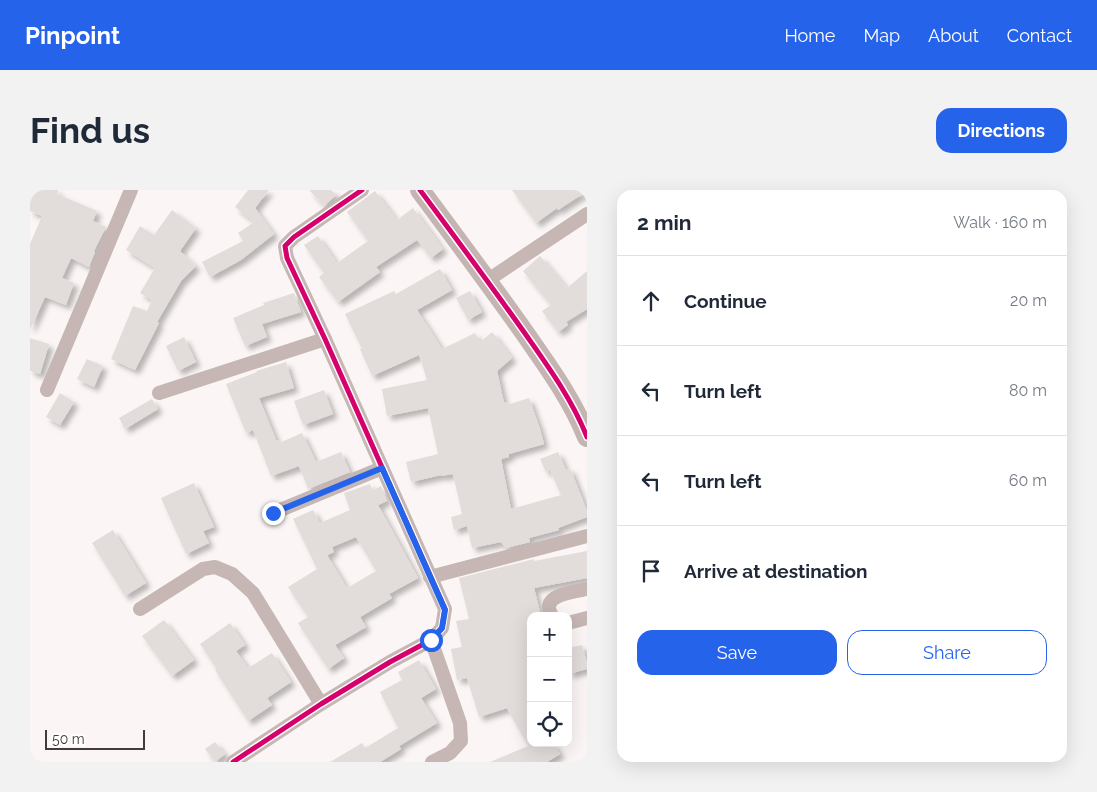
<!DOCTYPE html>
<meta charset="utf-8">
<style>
:root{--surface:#fff;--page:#f2f2f3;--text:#1f2937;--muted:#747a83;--line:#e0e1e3;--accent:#2563eb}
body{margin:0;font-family:Raleway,sans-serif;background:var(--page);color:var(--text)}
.controls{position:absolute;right:15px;bottom:15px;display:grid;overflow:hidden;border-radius:10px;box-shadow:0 5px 20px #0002}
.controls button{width:45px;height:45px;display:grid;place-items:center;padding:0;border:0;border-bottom:1px solid var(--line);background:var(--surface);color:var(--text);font:25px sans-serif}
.scale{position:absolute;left:15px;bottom:12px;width:100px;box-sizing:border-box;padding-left:5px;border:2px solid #423b39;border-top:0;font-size:14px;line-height:18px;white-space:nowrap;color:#423b39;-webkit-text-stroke:4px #fff;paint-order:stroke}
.stop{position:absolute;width:15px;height:15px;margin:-11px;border:4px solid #2563eb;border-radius:50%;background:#fff}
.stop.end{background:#2563eb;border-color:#fff;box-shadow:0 1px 5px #0008}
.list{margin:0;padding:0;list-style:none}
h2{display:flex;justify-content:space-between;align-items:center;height:65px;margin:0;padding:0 20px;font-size:21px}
h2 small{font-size:16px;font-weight:400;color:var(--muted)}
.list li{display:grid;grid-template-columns:32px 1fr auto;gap:15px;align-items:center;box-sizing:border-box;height:90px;padding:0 20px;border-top:1px solid var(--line)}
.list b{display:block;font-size:19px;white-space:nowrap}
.list em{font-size:16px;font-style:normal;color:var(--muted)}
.actions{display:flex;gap:10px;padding:15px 20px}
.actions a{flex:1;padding:11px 0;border:1px solid var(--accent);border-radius:15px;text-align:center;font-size:18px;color:var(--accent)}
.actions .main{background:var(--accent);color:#fff}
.icon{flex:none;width:28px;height:28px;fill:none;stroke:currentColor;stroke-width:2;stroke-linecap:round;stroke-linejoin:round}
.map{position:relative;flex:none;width:557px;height:572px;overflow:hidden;border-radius:15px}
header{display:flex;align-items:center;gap:30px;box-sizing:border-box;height:70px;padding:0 25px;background:var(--accent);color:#fff}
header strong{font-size:24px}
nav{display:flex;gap:28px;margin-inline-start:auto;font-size:18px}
.intro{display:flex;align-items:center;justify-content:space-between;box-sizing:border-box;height:120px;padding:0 30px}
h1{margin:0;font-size:35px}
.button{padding:12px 22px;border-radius:15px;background:var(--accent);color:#fff;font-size:18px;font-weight:700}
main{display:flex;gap:30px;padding:0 30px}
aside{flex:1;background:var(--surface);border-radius:15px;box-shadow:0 5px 20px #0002}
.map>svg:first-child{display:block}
.building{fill:#e2dcdb;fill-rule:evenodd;filter:url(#shadow)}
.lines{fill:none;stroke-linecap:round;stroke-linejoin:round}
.street{stroke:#c6b7b4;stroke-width:14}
.secondary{stroke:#c5b5b2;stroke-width:20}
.cycleway-casing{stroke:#fff;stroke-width:8}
.cycleway{stroke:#d6006c;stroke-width:5}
.route{stroke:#2563eb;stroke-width:6}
</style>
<header>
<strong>Pinpoint</strong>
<nav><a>Home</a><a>Map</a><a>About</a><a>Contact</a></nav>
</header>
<div class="intro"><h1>Find us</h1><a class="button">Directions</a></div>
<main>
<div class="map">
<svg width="557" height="572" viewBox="0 0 557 572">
<defs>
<filter id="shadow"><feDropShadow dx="4.5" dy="4.5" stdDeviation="2.5" flood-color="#0004"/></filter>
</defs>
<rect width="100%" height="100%" fill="#fbf6f5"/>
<g class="building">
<path d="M5,0H28L27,4L67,21L63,31L76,37L64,61L65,62L59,77L41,68L32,88L44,93L36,115L15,107L0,140V54L12,26L0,21V12Z"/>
<path d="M218,0H239L225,18L244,44L211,70L180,87L172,72L213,51L208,43L224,32L205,17Z"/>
<path d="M279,0H301L306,5L294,16Z"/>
<path d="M482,0H557V1L528,20L527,18L506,33Z"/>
<path d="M345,1L367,30L383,18L413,59L401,68L387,50L346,77L350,82L308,112L289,87L294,83L274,55L288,46L307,73L338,51L317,22Z"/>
<path d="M142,20L166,38L150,61L166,76L151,91L127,132L129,133L105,180L81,169L103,116L117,121L122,110L110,103L125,78L96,60L110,36L124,45Z"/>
<path d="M510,66L537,98L557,81V119L536,132L538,135L528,142L512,121L521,115L493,81Z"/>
<path d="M410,79L422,100L387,120L412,159L445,143L450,152L462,142L482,168L467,181L474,213L479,212L480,214L499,208L510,239L514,254L479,264V267L471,269L481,319L531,305L520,280L516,282L510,269L528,262L536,280L540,278L557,321V327L528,338L529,340L499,348L500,352L476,358L471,352L442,358L437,336L424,340L421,327L432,324L423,284L411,286V285L381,292L376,272L408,264L398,218L357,226L352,199L397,190L389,165L342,186L330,159H332L315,124L364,101L366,104Z"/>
<path d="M440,101L452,122L438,130L426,108Z"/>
<path d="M264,103L271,122L232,134L237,147L215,156L203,128L234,115L233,113Z"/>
<path d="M154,147L166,172L148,181L136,156Z"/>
<path d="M0,148L19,154L10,184L0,181Z"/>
<path d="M57,169L73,176L64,197L47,189Z"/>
<path d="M256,172L264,198L229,208L246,250H248L249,253L272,243L286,272L311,262L320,282L278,299L269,276L241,286L223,240L216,243L196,194L227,182L226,181Z"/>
<path d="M294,200L303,224L273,235L264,211Z"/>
<path d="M30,203L44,212L30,235L16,227Z"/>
<path d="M122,209L128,219L95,239L89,228Z"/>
<path d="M164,293L184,337L173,341L179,353L156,364L131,308Z"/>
<path d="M340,294L342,301L351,296L357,311L348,315L388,388L359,404L362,408L330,427L336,437L305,455L314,468L298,479L268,433L278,427L258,397L287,379L263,329L283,320L290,333L320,320L314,303ZM326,347L346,381L317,398L297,365L304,362L302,357Z"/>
<path d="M83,340L116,393L95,406L62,353Z"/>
<path d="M557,361V388L504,398L511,426H501V553H523L530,564L517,572H460L498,556L477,518L449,527L437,488L427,490L421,459L432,457L426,431L439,429L429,388L504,369V371Z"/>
<path d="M134,430L164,470L142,486L112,446Z"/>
<path d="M200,433L215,455L206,461L218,478L242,463L261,492L237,508L242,515L218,531L185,480L187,479L170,454Z"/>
<path d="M552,455L557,473V479L538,484V458Z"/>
<path d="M389,470L406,499L391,508L407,533L369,556L371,559L350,572H300L332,553L335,558L368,538L350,502L372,490L368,482Z"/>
<path d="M185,552L195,564L185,572L175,559Z"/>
</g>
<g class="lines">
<g class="street">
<path d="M458,90L557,24"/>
<path d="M17,200L101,0"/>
<path d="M129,203L295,149"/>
<path d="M243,323L352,278"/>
<path d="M400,387L557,346"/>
<path d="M110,419L173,379L185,377L202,384L223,403L291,514"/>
<path d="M522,426C521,423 519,421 519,418C518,404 547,401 557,399"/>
<path d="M538,433L557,428"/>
<path d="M401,450L430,533L431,551L420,563L402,572"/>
<path d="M203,572L291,514L360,472L401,450L412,438L415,419L295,149L257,68L255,56L264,47L332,0"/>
</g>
<path class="secondary" d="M390,0C425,47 460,94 494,142C517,175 542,209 557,247"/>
<g class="cycleway-casing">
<g id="cycleway">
<path d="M390,0C425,47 460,94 494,142C517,175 542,209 557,247"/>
<path d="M203,572L291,514L360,472L401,450L412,438L415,419L295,149L257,68L255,56L264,47L332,0"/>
</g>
</g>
<use href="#cycleway" class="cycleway"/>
</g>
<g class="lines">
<path class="route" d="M243,323L352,278L415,420L412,438L401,450"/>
</g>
</svg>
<div class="controls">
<button>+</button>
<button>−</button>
<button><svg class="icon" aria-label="locate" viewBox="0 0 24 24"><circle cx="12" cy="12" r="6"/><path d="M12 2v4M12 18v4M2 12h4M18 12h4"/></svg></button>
</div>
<div class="scale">50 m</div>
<div class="stop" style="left:401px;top:450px"></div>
<div class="stop end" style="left:243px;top:323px"></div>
</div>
<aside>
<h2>2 min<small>Walk · 160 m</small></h2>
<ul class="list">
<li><svg class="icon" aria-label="ahead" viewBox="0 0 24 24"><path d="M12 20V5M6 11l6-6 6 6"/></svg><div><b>Continue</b></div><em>20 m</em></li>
<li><svg class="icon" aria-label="left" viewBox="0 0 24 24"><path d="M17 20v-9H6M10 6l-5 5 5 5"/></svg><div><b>Turn left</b></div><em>80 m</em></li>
<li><svg class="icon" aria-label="left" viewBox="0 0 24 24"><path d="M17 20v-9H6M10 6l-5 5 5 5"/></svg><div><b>Turn left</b></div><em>60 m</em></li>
<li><svg class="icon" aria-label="arrive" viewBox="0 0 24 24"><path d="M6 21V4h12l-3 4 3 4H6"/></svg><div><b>Arrive at destination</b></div></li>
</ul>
<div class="actions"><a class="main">Save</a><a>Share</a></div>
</aside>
</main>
